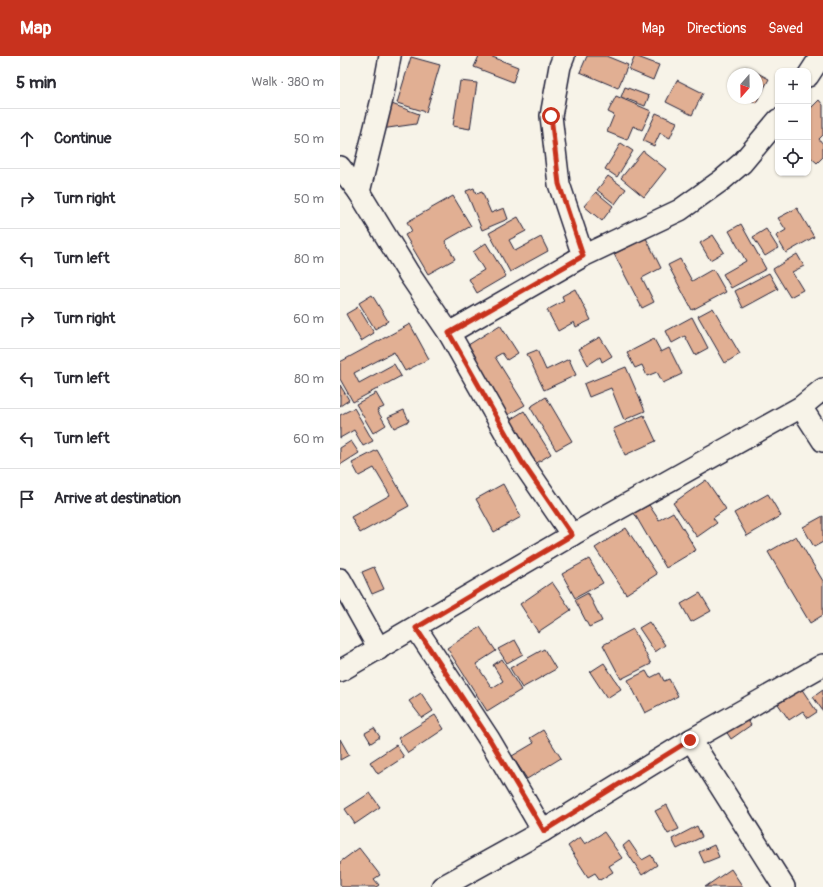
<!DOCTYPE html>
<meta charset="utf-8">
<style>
:root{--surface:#fff;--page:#f2f2f3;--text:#2b2b33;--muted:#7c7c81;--line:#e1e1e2;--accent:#c8321e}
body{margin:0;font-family:Pangolin,sans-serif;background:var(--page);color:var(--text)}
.controls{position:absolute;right:12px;top:12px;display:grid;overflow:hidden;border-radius:8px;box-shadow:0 1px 3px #0004}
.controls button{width:36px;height:36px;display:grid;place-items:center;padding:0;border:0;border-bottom:1px solid var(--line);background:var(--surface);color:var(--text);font:20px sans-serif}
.compass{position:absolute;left:387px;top:12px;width:36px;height:36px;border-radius:50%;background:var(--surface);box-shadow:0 1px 3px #0004;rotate:200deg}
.stop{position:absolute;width:12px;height:12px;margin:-9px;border:3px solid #c8321e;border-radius:50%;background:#fff}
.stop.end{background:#c8321e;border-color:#fff;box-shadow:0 1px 4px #0008}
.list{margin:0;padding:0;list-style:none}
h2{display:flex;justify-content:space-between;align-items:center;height:52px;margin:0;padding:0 16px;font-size:17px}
h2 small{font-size:13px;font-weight:400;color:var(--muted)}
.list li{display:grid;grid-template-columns:26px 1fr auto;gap:12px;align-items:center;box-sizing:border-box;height:60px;padding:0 16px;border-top:1px solid var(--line)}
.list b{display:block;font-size:15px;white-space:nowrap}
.list em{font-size:13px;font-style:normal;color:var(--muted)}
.icon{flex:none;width:22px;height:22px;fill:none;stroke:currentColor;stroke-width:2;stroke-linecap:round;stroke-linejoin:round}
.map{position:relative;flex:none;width:483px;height:831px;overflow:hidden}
header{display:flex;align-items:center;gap:24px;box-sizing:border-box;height:56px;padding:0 20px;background:var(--accent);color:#fff}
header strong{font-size:19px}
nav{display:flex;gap:22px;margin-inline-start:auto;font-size:14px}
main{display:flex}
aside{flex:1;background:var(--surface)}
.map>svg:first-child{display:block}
.building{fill:#e1af93;stroke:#22223b}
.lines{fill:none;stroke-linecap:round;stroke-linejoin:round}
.minor-casing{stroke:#22223b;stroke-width:24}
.minor{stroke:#f7f3e8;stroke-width:21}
.route{stroke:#c8321e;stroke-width:5}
</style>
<header>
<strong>Map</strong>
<nav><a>Map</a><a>Directions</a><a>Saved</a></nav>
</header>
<main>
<aside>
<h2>5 min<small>Walk · 380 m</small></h2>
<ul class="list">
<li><svg class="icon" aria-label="ahead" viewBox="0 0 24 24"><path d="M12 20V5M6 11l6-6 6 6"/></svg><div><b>Continue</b></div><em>50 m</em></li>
<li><svg class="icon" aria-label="right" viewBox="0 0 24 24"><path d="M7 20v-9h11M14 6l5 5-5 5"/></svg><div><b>Turn right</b></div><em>50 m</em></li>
<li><svg class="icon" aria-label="left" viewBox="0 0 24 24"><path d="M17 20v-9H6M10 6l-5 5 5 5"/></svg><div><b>Turn left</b></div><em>80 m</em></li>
<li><svg class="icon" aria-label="right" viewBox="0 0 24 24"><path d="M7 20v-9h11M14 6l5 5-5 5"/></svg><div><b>Turn right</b></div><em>60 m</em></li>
<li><svg class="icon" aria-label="left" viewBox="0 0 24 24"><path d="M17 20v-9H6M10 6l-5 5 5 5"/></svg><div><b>Turn left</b></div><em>80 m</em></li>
<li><svg class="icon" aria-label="left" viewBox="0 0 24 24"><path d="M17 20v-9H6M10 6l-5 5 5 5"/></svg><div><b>Turn left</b></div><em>60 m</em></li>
<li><svg class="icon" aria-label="arrive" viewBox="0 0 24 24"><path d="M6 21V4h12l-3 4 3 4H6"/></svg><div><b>Arrive at destination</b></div></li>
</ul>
</aside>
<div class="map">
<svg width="483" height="831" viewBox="0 0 483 831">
<rect width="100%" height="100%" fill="#f7f3e8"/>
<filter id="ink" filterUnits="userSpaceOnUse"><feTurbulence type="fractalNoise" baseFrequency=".025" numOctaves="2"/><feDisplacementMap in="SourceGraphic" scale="8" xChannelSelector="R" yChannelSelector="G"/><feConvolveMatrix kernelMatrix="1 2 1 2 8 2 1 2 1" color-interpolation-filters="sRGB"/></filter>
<g filter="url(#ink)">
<g class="building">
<path d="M139,0H150L178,11L173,26L134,11Z"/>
<path d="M247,0H266L288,9L278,32L240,16Z"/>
<path d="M295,0L319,9L313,24L289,14Z"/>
<path d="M71,1L100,9L86,56L57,47Z"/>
<path d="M406,11L429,23L416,47L407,42H417V18H402Z"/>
<path d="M337,24L363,37L352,59L326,46Z"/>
<path d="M120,25L137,27L130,73L113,70Z"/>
<path d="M285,31L309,40L305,50L281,41Z"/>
<path d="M276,40L311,55L302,74L293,70L287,84L267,76L274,59L268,56Z"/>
<path d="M479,44L483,49V79L479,83L483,88V101L477,107L468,99V55Z"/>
<path d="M49,47L79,58L76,68L41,73Z"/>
<path d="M316,57L337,66L330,82L320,77L314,90L303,85Z"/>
<path d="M281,87L293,95L277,121L265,113Z"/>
<path d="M303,95L326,113L304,141L281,122Z"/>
<path d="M268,120L286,133L275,148L257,134Z"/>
<path d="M134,132L136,138L142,136L151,157L164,152L168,163L142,174L126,135Z"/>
<path d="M256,136L273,150L262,165L244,150Z"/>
<path d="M113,140L131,170L105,185L115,203L88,218L65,179L72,175L67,166Z"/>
<path d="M457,152L474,181L446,197L436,180L446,174L438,162Z"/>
<path d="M178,161L186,175L169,184L175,195L201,181L208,195L170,216L149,177Z"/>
<path d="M401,168L426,213L391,232L383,218L406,205L389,175Z"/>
<path d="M426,173L438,192L425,200L413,181Z"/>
<path d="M373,179L384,196L370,204L360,187Z"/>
<path d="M306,182L321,212L302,222L314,246L302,252L274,198Z"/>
<path d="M146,187L166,220L137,237L129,223L144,214L133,196Z"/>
<path d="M457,198L464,210L452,216L463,234L450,241L433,213Z"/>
<path d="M340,203L352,225L373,213L386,236L352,254L328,209Z"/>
<path d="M429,217L438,233L403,252L395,235Z"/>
<path d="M235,233L251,264L236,271L234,266L218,275L207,254L224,245L222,240Z"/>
<path d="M32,239L48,265L35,273L19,247Z"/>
<path d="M18,251L34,277L21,285L6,258Z"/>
<path d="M373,252L400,298L385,307L358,260Z"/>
<path d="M352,261L368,292L355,299L345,280L332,287L326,275Z"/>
<path d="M70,268L89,303L65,315L54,296L14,317L19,327L54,308L61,320L13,346L0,323V306Z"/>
<path d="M160,269L178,297L167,304L162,297L155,301L185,349L168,359L125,291Z"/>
<path d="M260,281L272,300L262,306L260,301L248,309L239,293Z"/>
<path d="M314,283L321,296L329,292L342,318L323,327L317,316L307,320L302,309L295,312L287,297Z"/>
<path d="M197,294L206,314L229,303L236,319L204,334L187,298Z"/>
<path d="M286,311L305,355L284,364L271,332L249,341L244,328Z"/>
<path d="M0,329L9,344L0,350Z"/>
<path d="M36,337L44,351L37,354L46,369L33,377L16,348Z"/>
<path d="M206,341L232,385L216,394L190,351Z"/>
<path d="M14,352L33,385L23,390L14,374L0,382V359Z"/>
<path d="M64,354L69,365L54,372L48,361Z"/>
<path d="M184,355L211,398L195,408L168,365Z"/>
<path d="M304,359L316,385L285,399L273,373Z"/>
<path d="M11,385L19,397L0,409V392Z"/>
<path d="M37,394L69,450L20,477L11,461L50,439L34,412L19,420L12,407Z"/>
<path d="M366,424L386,453L373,462L377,467L357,481L333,447Z"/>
<path d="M163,428L181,461L154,476L136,443Z"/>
<path d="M428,438L441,460L407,480L394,457Z"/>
<path d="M309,449L319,464L333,456L356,494L326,512L294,457Z"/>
<path d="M483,460V486L474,491L463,471Z"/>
<path d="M286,472L317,518L286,538L255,492Z"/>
<path d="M456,480L483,525V559L470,567L428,496Z"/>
<path d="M249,503L263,527L235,542L222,518Z"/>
<path d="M34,511L44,533L32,538L22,516Z"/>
<path d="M212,526L231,554L198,576L180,548Z"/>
<path d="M248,537L262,565L249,571L235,544Z"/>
<path d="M360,537L371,555L351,566L341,548Z"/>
<path d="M309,566L325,589L315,596L299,572Z"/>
<path d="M140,571L156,595L136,608L152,632L163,625L153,609L162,603L181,634L147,655L107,592Z"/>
<path d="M293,573L311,608L281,623L263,589Z"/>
<path d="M175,584L183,598L167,607L158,593Z"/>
<path d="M204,593L216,613L182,632L170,612Z"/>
<path d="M264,607L281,633L267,642L250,616Z"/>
<path d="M306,615L310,622L320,617L324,625L329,623L338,640L305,657L288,624Z"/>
<path d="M461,632L477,656L468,662L463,655L449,664L438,648Z"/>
<path d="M483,634V655L473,641Z"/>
<path d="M81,637L93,655L82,662L69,645Z"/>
<path d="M403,658L411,669L391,683L384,672Z"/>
<path d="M95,659L104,673L68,697L58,682Z"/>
<path d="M34,672L40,681L31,687L25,677Z"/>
<path d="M203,674L221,702L187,723L172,700L194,687L190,682Z"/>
<path d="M0,683L9,699L0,704Z"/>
<path d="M56,689L64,701L38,718L30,706Z"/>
<path d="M30,737L40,751L15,768L5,753Z"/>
<path d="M327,749L339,773L328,778L315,755Z"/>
<path d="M357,770L362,781L337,793L332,783Z"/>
<path d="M264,776L282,802L269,810L273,816L260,824L255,817L248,821L228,790L240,781L245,788Z"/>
<path d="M289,785L302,804L311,799L317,809L302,819L283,790Z"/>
<path d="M374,789L379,801L364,807L359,796Z"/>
<path d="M19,792L40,819L34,823L39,829L36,831H2L0,828V806Z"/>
<path d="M391,813L403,831H365Z"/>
</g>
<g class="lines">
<g class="minor-casing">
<g id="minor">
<path d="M224,0L220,10L211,60L219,128L243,200"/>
<path d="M468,20L481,0"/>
<path d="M0,111L19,136L69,218L109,277L182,406L232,479"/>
<path d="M19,136L42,43L50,0"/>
<path d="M109,277L243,200L340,154L382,124L402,107L438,64"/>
<path d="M461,351L483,385"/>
<path d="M0,523L39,593"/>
<path d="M76,572L149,683L203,775"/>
<path d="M0,615L232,479L461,351L483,333"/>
<path d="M351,684L444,831"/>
<path d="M102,831L203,775L351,684L483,609"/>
</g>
</g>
<use href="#minor" class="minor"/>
</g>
</g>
<g class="lines" filter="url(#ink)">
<path class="route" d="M211,60L219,128L243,200L109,277L182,406L232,479L76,572L150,684L204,775L350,684"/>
</g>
</svg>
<div class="controls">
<button>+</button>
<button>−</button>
<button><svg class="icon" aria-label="locate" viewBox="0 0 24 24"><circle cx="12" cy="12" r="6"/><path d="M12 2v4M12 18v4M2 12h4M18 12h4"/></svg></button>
</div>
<svg class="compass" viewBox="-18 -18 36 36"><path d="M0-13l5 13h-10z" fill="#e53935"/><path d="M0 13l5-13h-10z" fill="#7c7c81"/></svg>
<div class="stop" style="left:211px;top:60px"></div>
<div class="stop end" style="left:350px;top:684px"></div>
</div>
</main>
